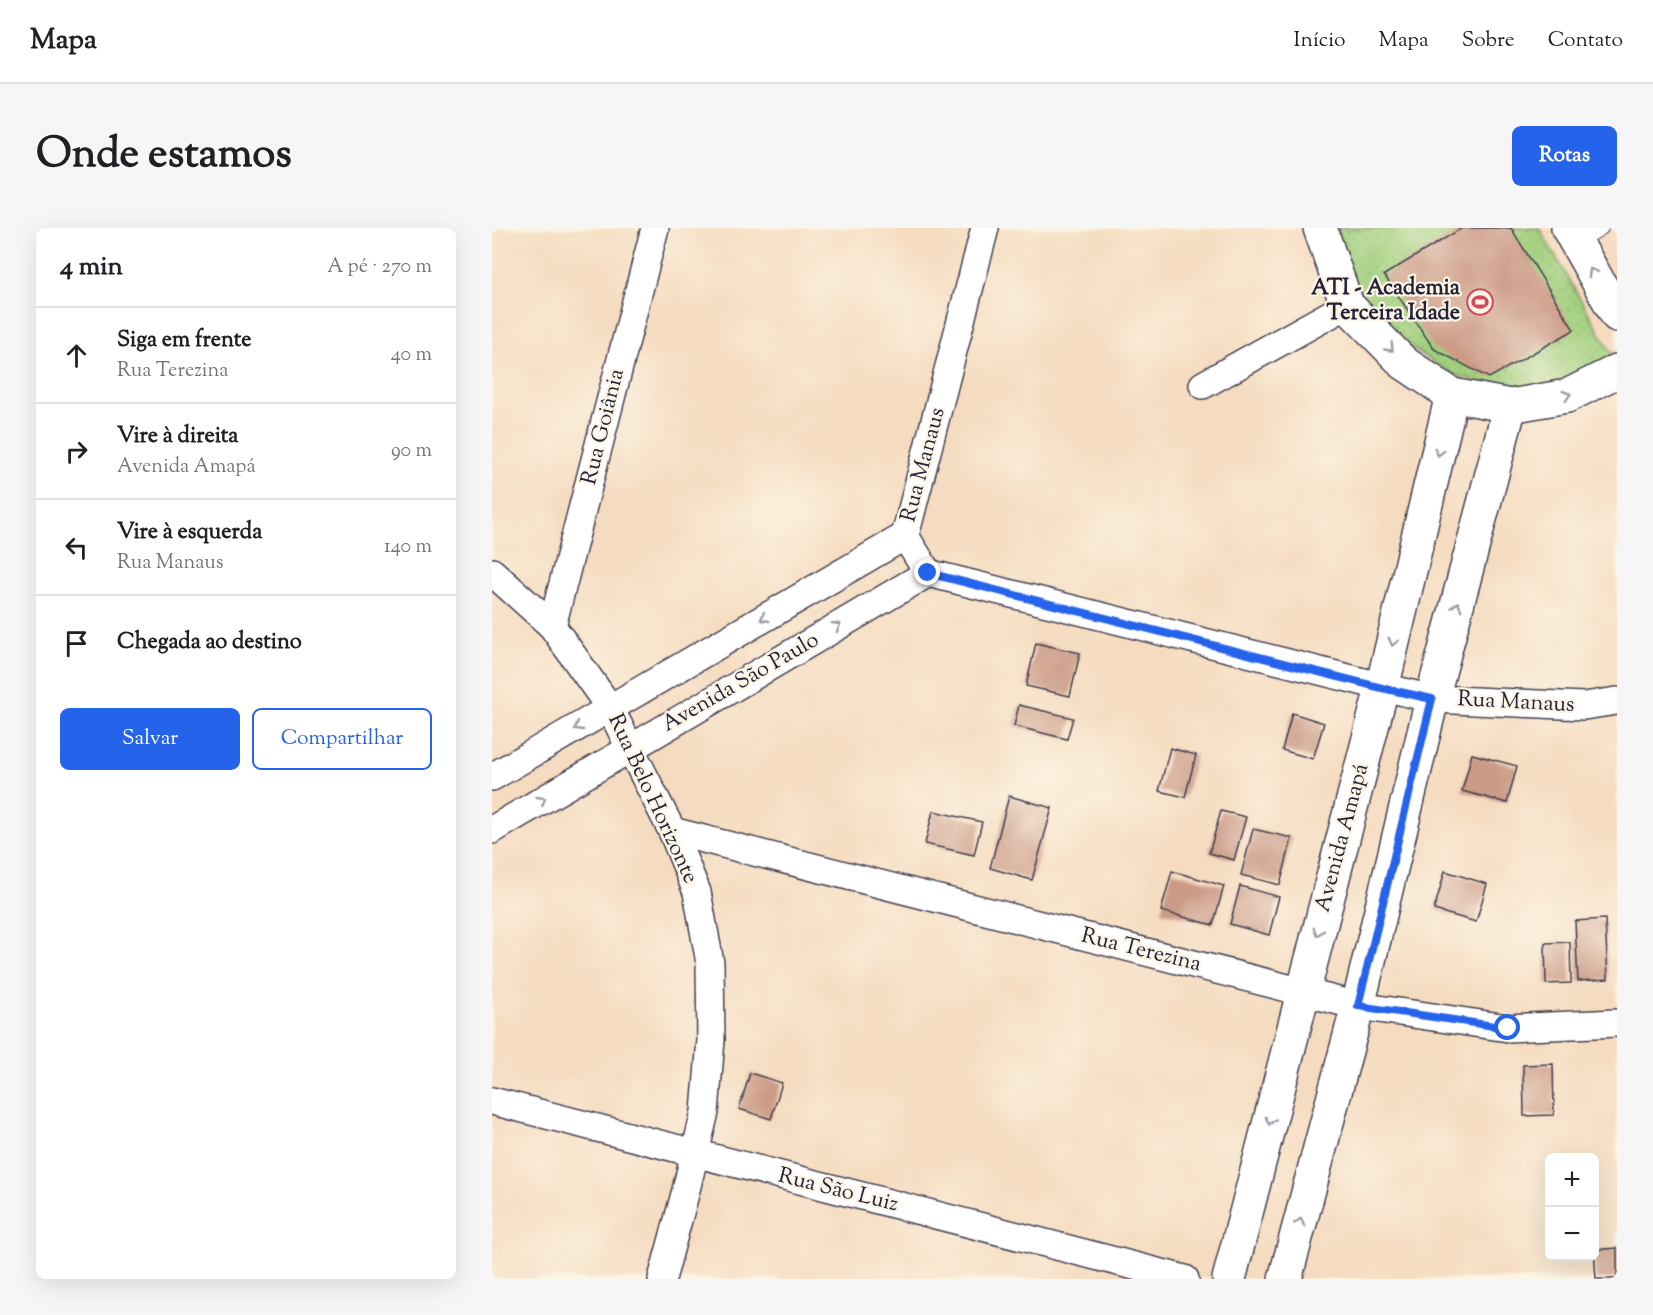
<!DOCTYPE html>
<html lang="pt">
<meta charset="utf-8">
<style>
:root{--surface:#fff;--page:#f6f6f6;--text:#202124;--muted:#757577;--line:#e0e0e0;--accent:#2563eb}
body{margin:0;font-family:"Sorts Mill Goudy",serif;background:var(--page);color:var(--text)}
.controls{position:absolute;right:18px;bottom:18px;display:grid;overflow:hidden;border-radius:9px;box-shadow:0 6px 24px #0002}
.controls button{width:54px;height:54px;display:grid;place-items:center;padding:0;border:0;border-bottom:2px solid var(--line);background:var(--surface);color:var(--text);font:30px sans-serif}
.stop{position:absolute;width:18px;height:18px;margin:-14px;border:4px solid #2563eb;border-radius:50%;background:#fff}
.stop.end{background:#2563eb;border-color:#fff;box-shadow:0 2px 6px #0008}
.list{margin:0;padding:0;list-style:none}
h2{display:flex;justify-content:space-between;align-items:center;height:78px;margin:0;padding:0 24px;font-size:26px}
h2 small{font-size:20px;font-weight:400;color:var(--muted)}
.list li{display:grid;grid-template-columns:39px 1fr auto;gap:18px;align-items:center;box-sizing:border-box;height:96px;padding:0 24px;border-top:2px solid var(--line)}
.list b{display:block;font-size:22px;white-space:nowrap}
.list p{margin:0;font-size:20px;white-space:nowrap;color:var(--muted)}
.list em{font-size:20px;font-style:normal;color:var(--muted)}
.actions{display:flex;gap:12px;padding:18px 24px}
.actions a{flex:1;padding:14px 0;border:2px solid var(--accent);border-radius:9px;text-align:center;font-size:21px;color:var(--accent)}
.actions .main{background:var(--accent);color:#fff}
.icon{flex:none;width:33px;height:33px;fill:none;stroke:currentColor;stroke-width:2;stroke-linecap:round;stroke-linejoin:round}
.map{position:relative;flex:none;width:1125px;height:1051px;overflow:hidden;border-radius:9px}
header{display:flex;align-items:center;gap:36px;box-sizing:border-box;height:84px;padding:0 30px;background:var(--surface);border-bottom:2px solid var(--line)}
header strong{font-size:28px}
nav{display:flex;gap:33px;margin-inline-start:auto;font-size:21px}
.intro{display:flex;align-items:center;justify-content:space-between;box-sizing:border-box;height:144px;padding:0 36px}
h1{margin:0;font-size:42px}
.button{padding:15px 27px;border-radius:9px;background:var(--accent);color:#fff;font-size:21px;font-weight:700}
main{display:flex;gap:36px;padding:0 36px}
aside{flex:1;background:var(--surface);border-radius:9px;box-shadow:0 6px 24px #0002}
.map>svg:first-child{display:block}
.park{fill:url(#park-dots);stroke:#62795c;stroke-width:1.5}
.building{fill:#cc9b87}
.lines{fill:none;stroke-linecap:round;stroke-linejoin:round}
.lane-casing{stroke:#423e4f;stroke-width:16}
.street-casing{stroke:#423e4f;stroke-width:30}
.secondary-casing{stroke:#423e4f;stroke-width:36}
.lane{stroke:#fff;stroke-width:14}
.street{stroke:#fff;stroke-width:27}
.secondary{stroke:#fff;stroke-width:33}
.oneway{stroke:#9c9ca7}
.route{stroke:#2563eb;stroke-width:8}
.labels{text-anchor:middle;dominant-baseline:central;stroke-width:4.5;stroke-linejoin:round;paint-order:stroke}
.poi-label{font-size:22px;font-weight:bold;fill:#22223b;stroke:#fcf5e5;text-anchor:end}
.street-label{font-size:22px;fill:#22223b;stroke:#fcf5e5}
</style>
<header>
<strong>Mapa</strong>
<nav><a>Início</a><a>Mapa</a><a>Sobre</a><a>Contato</a></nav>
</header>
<div class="intro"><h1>Onde estamos</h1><a class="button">Rotas</a></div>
<main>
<aside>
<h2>4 min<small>A pé · 270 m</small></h2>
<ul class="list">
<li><svg class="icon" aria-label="ahead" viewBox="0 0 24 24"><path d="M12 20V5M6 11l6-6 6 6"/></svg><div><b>Siga em frente</b><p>Rua Terezina</p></div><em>40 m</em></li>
<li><svg class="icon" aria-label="right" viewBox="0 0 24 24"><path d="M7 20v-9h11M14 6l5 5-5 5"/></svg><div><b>Vire à direita</b><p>Avenida Amapá</p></div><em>90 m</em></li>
<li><svg class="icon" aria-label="left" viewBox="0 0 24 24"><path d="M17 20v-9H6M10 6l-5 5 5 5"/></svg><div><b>Vire à esquerda</b><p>Rua Manaus</p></div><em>140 m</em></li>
<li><svg class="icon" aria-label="arrive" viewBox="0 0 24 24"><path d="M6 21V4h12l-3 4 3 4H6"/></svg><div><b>Chegada ao destino</b></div></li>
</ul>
<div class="actions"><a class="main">Salvar</a><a>Compartilhar</a></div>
</aside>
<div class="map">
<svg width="1125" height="1051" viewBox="0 0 1125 1051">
<defs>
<pattern id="park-dots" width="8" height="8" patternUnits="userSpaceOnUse" patternTransform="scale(1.5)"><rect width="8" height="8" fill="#a2d07e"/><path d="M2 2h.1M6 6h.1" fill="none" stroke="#8bb26e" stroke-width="1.8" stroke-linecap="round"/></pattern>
</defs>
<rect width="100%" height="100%" fill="#fcf5e5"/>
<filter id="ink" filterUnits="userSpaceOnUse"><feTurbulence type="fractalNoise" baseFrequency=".0167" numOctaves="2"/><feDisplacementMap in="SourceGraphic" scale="12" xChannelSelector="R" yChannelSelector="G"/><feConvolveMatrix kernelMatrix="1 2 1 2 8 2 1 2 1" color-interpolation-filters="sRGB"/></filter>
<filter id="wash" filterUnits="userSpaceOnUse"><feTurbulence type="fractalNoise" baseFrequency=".008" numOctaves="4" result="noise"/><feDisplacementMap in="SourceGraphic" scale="24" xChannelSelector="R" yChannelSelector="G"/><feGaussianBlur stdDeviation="1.35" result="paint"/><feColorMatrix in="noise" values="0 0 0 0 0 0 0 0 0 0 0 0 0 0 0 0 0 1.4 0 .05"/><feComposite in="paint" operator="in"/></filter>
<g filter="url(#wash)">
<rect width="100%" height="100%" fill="#f5dbbf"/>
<path class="park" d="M846,0H1047L1122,129L1068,157L1009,160L960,146L916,118L868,67L847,15Z"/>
<g id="blocks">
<g class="building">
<path d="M970,0H1019L1082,102L997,150L942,121L892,47Z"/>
<path d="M544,415L588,425L578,468L534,458Z"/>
<path d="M527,477L581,490L575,511L522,498Z"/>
<path d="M800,485L832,495L821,531L790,522Z"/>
<path d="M678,520L704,527L693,569L667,563Z"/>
<path d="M980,526L1025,538L1015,575L970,563Z"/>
<path d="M517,568L560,580L540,652L498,640Z"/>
<path d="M441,583L490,594L482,627L433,616Z"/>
<path d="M729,583L754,589L742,632L717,625Z"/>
<path d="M761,601L800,610L788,657L749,647Z"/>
<path d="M680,643L732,658L721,697L669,683Z"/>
<path d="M953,643L995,656L984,694L942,682Z"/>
<path d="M748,658L787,669L777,707L738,696Z"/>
<path d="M1113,691L1116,751L1086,753L1083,693Z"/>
<path d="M1078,714L1079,755L1054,756L1053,715Z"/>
<path d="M1061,836L1062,887L1032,888L1031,837Z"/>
<path d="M258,845L290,855L279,891L247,881Z"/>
<path d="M1125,1020V1051H1104L1102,1022Z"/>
</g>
</g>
</g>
<g filter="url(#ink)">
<use href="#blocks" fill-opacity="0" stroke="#423e4f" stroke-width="1.5"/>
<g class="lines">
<g class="lane-casing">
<path id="lane" d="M1084,15L1109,0"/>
</g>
<g class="street-casing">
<g id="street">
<path d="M493,0L413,308L436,345L940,471L1092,478L1125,473"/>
<path d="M711,157L855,77"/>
<path d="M0,344L60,398L118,480L180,603L205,664L218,735L219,812L213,884L193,966L170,1051"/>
<path d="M60,398L163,0"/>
<path d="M0,549L413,308"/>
<path d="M0,602L436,345"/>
<path d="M180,603L866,778L1016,800L1125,795"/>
<path d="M0,873L693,1051"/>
</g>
</g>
<g class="secondary-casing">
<g id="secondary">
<path d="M828,0L855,77L912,135L960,167L1018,178L1075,168L1125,143"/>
<path d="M1076,0L1125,87"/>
<path d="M737,1051L890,460L960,167"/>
<path d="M793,1051L866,778L940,471L1018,178"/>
</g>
</g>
<use href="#lane" class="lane"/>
<use href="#street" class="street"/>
<use href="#secondary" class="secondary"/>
</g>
<defs><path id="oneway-chevron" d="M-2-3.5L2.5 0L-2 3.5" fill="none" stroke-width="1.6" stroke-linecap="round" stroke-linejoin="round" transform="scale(1.5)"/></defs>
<g class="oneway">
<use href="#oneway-chevron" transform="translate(1100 44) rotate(-120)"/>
<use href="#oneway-chevron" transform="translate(898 120) rotate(46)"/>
<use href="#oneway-chevron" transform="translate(1075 167) rotate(-18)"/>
<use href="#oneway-chevron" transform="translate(947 224) rotate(104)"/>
<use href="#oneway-chevron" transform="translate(965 378) rotate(-75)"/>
<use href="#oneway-chevron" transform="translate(272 390) rotate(150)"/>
<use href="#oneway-chevron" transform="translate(345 398) rotate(-30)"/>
<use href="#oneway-chevron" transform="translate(901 414) rotate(104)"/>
<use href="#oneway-chevron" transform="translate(86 499) rotate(150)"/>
<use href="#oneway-chevron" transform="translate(50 572) rotate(-31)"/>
<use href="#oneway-chevron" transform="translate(826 704) rotate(105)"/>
<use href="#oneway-chevron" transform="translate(778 893) rotate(104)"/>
<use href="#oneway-chevron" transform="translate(808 994) rotate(-75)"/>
</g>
</g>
<g class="lines" filter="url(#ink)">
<path class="route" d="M436,345L890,460L940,471L866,778L1016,800"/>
</g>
<defs>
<g id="stadium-ring" transform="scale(1.35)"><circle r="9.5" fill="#fcf5e5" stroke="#d1495b" stroke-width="1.5"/><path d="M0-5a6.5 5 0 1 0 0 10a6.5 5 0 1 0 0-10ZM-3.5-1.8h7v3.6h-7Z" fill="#d1495b"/></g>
</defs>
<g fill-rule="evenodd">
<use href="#stadium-ring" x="988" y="74"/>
</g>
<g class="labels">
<g class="poi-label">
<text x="968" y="61">ATI - Academia<tspan x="968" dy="25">Terceira Idade</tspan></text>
</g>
<g class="street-label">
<text transform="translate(112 199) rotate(-76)">Rua Goiânia</text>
<text transform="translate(432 237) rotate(-75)">Rua Manaus</text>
<text transform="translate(249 455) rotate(-30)">Avenida São Paulo</text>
<text transform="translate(1024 475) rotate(3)">Rua Manaus</text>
<text transform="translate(160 571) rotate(65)">Rua Belo Horizonte</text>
<text transform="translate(851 610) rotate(-75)">Avenida Amapá</text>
<text transform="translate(649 723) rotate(14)">Rua Terezina</text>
<text transform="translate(346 963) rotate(14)">Rua São Luiz</text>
</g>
</g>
</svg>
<div class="controls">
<button>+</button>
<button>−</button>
</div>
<div class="stop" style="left:1016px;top:800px"></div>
<div class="stop end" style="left:436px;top:345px"></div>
</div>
</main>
